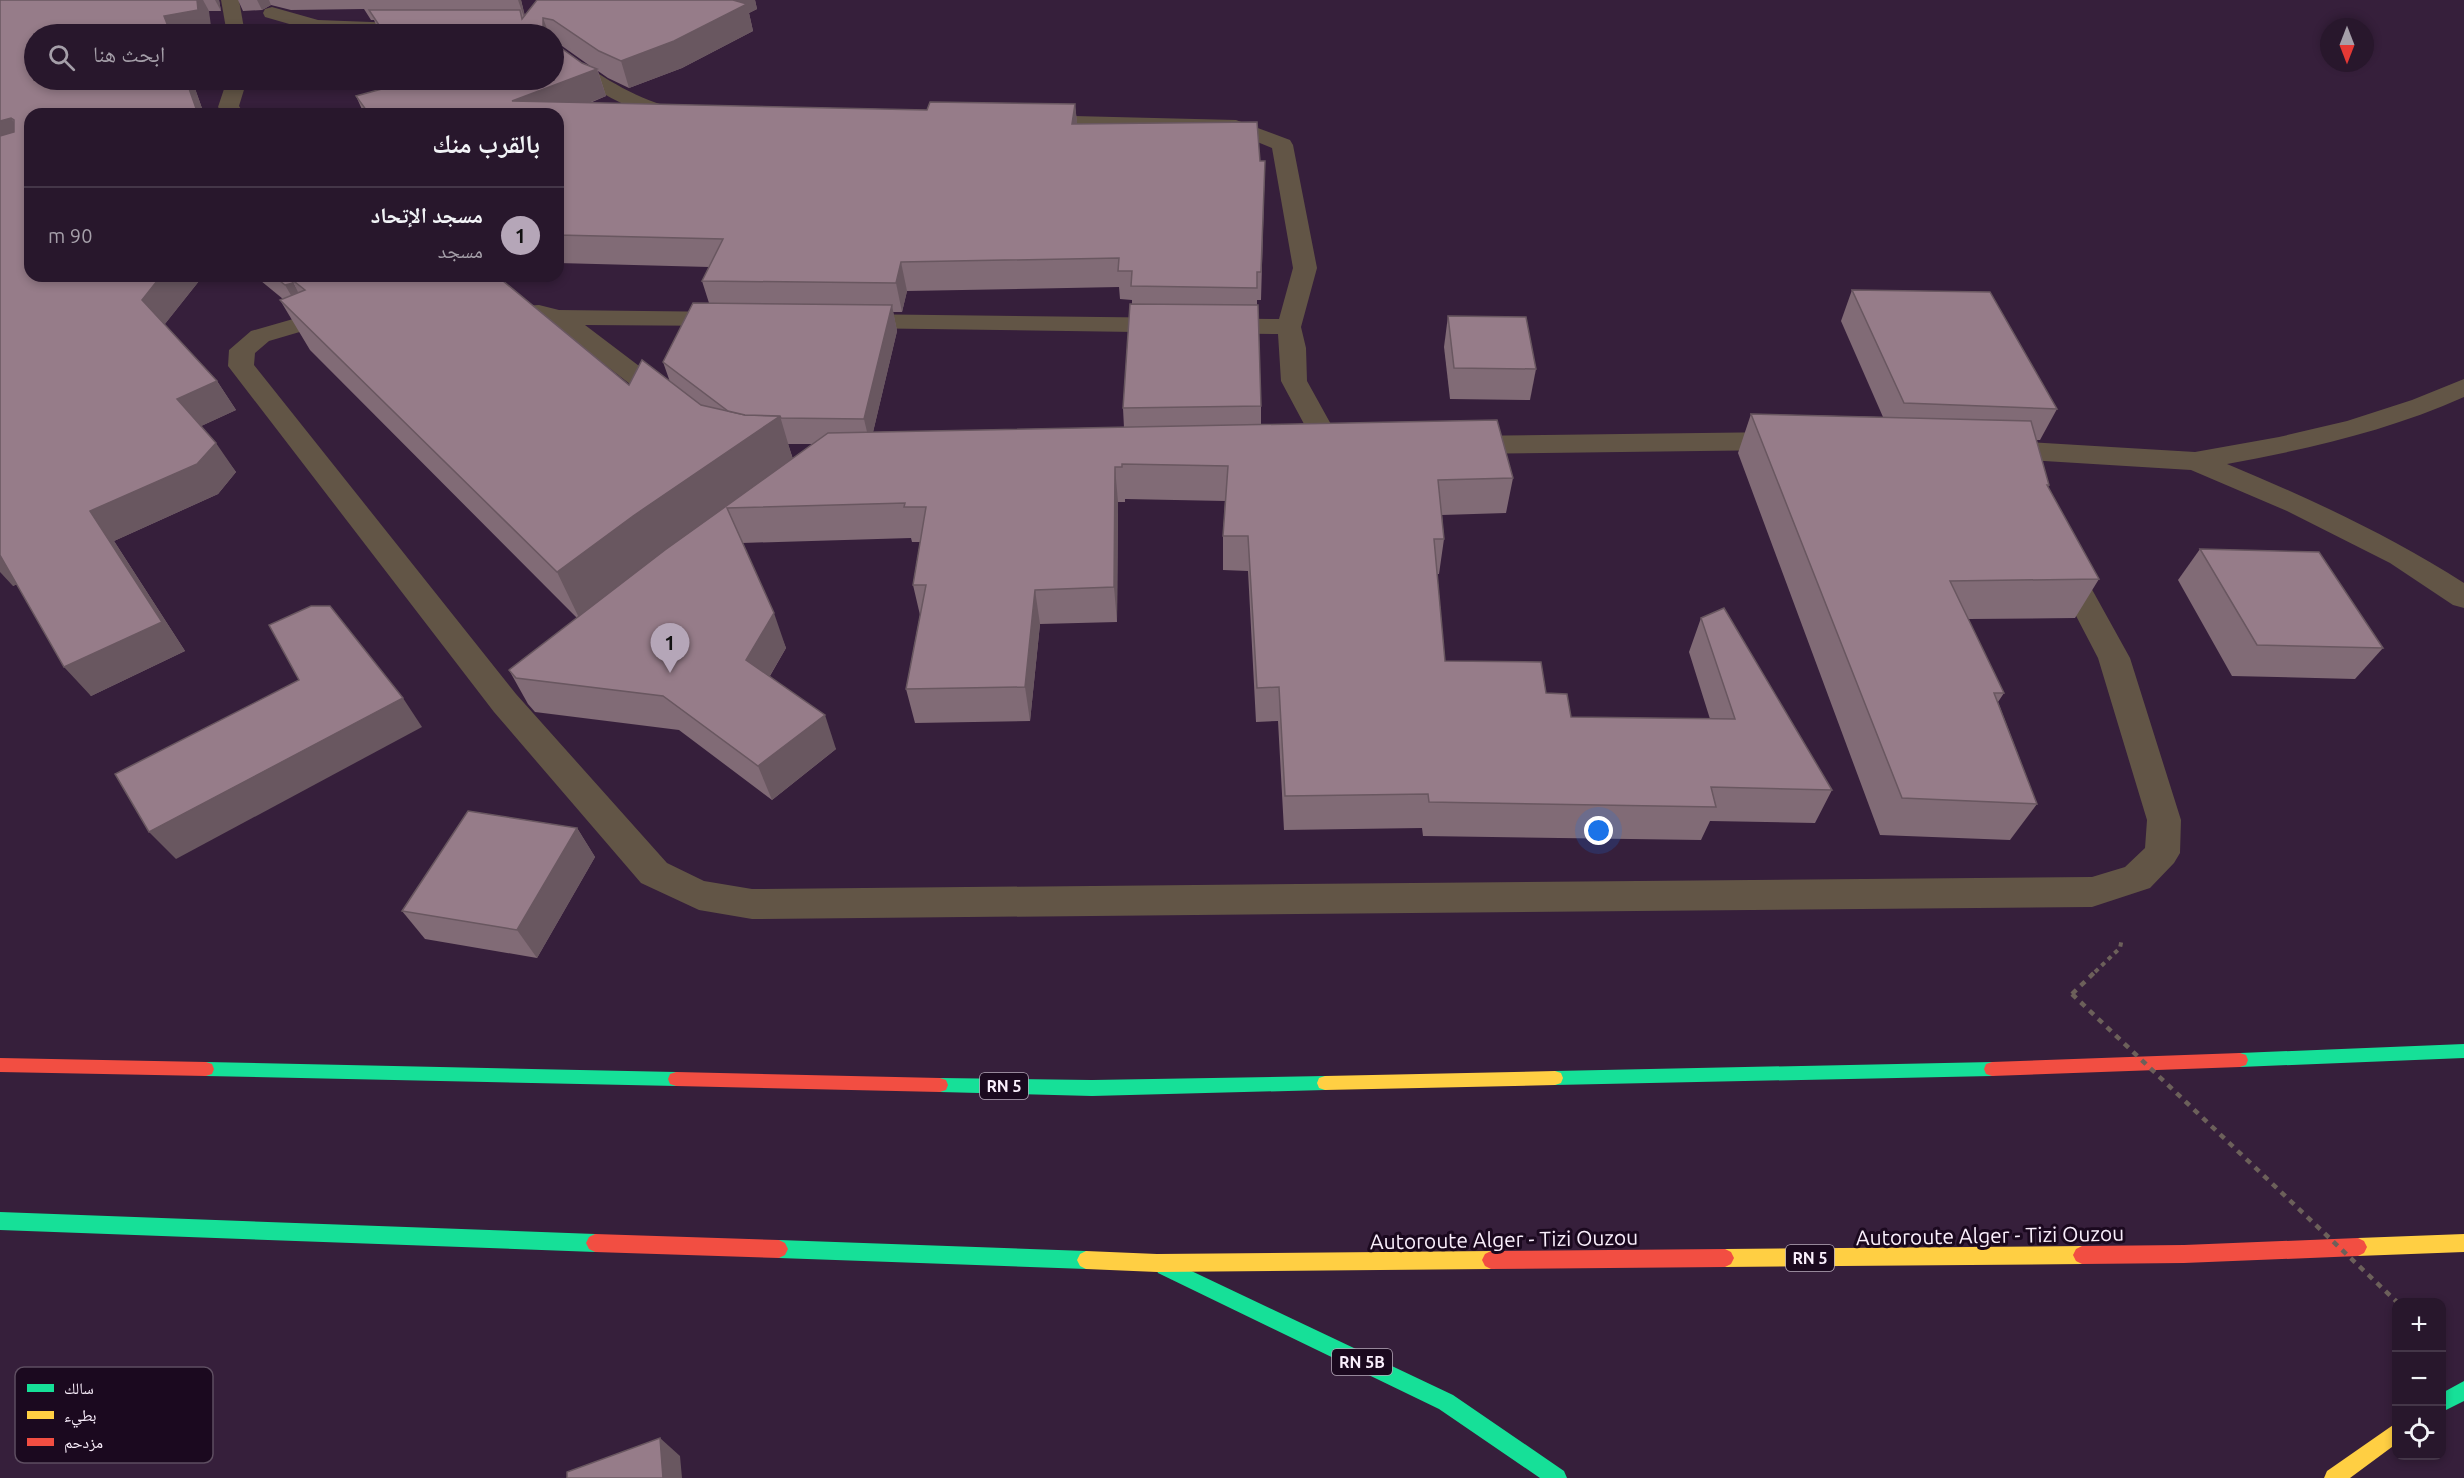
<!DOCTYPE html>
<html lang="ar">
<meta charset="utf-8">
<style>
:root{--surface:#28172c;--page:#342438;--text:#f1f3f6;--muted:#a59fa9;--line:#443648;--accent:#b5a6b8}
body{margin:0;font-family:Ubuntu,"Noto Naskh Arabic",sans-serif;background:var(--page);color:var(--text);direction:rtl}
.controls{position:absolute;right:18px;bottom:18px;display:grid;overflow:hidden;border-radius:12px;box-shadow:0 3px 9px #0003}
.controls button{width:54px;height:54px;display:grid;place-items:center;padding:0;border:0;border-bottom:2px solid var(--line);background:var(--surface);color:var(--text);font:30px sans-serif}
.compass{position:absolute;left:2320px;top:18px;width:54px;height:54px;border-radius:50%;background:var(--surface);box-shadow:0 3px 9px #0003;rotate:180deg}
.you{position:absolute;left:1599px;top:831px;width:21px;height:21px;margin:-15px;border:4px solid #fff;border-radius:50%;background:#1a73e8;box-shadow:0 0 0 9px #1a73e833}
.badge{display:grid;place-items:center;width:39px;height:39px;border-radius:50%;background:var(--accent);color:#111;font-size:20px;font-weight:700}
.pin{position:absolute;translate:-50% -50px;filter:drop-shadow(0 2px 3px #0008)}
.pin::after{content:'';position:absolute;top:32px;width:21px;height:18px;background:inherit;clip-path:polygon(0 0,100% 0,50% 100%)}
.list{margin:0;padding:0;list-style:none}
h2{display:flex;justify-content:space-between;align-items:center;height:78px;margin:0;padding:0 24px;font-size:26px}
h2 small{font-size:20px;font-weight:400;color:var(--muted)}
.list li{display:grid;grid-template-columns:39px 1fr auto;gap:18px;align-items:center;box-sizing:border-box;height:96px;padding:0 24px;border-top:2px solid var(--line)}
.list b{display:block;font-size:22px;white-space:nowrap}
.list p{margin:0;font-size:20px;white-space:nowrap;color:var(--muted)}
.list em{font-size:20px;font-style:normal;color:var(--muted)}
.icon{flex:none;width:33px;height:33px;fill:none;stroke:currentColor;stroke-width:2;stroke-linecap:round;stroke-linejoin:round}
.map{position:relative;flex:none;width:2464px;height:1478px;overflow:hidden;direction:ltr}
.search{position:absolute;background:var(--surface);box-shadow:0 3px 9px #0003;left:24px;top:24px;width:540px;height:66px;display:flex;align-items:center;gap:15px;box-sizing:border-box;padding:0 21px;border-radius:33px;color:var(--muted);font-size:22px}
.panel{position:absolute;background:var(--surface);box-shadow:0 3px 9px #0003;left:24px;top:108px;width:540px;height:174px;border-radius:18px;direction:rtl}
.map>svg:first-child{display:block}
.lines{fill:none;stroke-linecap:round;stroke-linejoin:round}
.path-far1{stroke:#6c605a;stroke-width:4;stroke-dasharray:4.5 4.5;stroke-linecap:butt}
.path{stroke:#6c605a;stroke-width:4.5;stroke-dasharray:6 6;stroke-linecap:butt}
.street{fill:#625546;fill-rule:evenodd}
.fast{fill:#16e098;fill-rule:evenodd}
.slow{fill:#ffcf43;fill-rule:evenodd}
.jam{fill:#f24e42;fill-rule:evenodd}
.path-bridge{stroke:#6c605a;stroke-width:4.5;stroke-dasharray:6 6;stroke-linecap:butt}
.wall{fill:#816b76;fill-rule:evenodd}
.shaded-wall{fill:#695760}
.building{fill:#967c89;stroke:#695760;stroke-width:1.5}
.labels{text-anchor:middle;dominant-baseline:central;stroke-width:6;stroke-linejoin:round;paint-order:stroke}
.shield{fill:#1b091f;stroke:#b7aaba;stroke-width:1.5}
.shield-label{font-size:16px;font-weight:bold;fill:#faeffc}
.near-street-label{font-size:21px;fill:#faeffc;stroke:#1b091f}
.key{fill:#1b091f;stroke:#5e4e61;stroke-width:1.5}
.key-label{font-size:16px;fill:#faeffc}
</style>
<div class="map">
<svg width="2464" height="1478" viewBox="0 0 2464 1478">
<rect width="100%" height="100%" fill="#361f3b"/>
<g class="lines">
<path class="path-far1" d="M2095,972L2120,948L2122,938"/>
<path class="path" d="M2072,994L2097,970"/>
<g class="street">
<path d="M221,0H239L245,34H227Z"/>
<path d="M272,7L318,20L424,24L431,26L434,30L429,34L317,32L265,17L263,13L265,9Z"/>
<path d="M554,46L561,48C592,70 626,94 663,105C673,108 685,105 695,108L698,112L695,116C648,128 591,87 554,61Z"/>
<path d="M227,80H247L239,106L244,114H223L218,107Z"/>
<path d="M1033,115L1236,120L1290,140L1293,145L1317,268L1301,327L1306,348L1307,381L1343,446L1339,452L1329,455L1319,452L1281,381L1278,334L852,328L843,326L840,321L843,316L852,314L1279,319L1293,268L1272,148L1233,132L1026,125L1023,121L1026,117Z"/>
<path d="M539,305L559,310L731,312L740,314L743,319L740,324L731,326L585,325L680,397L684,403L680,409L671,411L662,409L550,322C530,317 509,323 488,318L485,313L488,308Z"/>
<path d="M328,309L337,311L340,316L337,321L269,341L255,353L254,365L516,694L667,863L704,881L752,889L2092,877L2125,867L2145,848L2147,820L2098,658L2049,564L2054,557L2064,554L2074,557L2130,658L2181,820L2180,853L2174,863L2150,888L2092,907L752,919L699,910L641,883L494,712L228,366L229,350L251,331Z"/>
<path d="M2464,379V397C2388,431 2308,449 2227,464C2309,498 2389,535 2464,583V608L2453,605L2390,563L2287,511L2191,470L1996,458L1986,455L1982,449L1986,443L1996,440L2195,452L2279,437L2347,421L2412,400Z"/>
<path d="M1785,432L1795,435L1799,441L1795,447L1785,450L1459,454L1449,451L1445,445L1449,439L1459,436Z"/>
</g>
<g class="fast">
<path d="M2464,1044V1058L2240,1067L2234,1065L2232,1060L2234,1055L2240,1053Z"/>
<path d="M206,1062L676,1072L682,1074L684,1079L682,1084L676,1086L206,1076L200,1074L198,1069L200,1064Z"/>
<path d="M1992,1062L1998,1064L2000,1069L1998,1074L1992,1076L1555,1085L1549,1083L1547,1078L1549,1073L1555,1071Z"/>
<path d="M1325,1076L1331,1078L1333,1083L1331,1088L1325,1090L1092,1096L940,1092L934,1090L932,1085L934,1080L940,1078L1092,1080Z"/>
<path d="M0,1212L595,1234L601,1237L604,1243L601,1249L595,1252L0,1230Z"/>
<path d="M779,1240L1086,1251L1092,1254L1095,1260L1092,1266L1086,1269L779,1258L773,1255L770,1249L773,1243Z"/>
<path d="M1164,1258L1453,1395L1564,1471L1567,1478H1540L1439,1409L1158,1273L1155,1267L1158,1261Z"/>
<path d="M2464,1381V1401L2442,1412V1393Z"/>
</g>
<g class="slow">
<path d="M1555,1071L1561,1073L1563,1078L1561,1083L1555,1085L1325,1090L1319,1088L1317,1083L1319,1078L1325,1076Z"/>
<path d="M2464,1234V1252L2358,1256L2352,1253L2349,1247L2352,1241L2358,1238Z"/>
<path d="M2082,1246L2088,1249L2091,1255L2088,1261L2082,1264L1725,1267L1719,1264L1716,1258L1719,1252L1725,1249Z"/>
<path d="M1086,1251L1157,1254L1491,1251L1497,1254L1500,1260L1497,1266L1491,1269L1157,1272L1086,1269L1080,1266L1077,1260L1080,1254Z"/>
<path d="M2396,1423V1444L2350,1478H2324L2327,1471Z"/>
</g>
<g class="jam">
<path d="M2240,1053L2246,1055L2248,1060L2246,1065L2240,1067L1992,1076L1986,1074L1984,1069L1986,1064L1992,1062Z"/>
<path d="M0,1058L206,1062L212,1064L214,1069L212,1074L206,1076L0,1072Z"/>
<path d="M676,1072L940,1078L946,1080L948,1085L946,1090L940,1092L676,1086L670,1084L668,1079L670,1074Z"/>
<path d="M595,1234L779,1240L785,1243L788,1249L785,1255L779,1258L595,1252L589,1249L586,1243L589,1237Z"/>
<path d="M2358,1238L2364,1241L2367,1247L2364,1253L2358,1256L2184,1263L2082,1264L2076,1261L2073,1255L2076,1249L2082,1246L2184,1245Z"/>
<path d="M1725,1249L1731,1252L1734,1258L1731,1264L1725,1267L1491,1269L1485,1266L1482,1260L1485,1254L1491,1251Z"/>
</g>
<path class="path-bridge" d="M2072,994L2397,1302"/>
</g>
<g class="wall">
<path d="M0,0H219L221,11H209L34,34V80H192L204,114H30V276H203L164,325L217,381L236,410L201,426L236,472L218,494L114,541L185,651L91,696L17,584L13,586Z"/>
<path d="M238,0H521L525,16L537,0H755L757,9L749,13L753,31L682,68L629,88L608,78L598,71L606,96L590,103L927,110L1075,104L1077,124L1260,161H1265L1261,300H1257V305L1261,406V425L1513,478L1506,513L1442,515L1444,539L1439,574H1437L1445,661L1546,693L1571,717L1710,719L1689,652L1701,618L1832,790L1815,823L1710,821L1701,840L1423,836L1422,828L1284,830L1278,721L1256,722L1248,571L1223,570V536L1225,501L1125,499V502H1118L1117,622L1040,624L1030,721L915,723L906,689L920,615L913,585L920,542H912L911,538L742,543L786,648L770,676L836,749L772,800L679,730L535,712L528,704L509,670L577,618L310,350L280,300L283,299L255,276H288L298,292L290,278L629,385L670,382L663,362L709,303L702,281L709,267L558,263V114H364L356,96L554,80V34H380L374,20H371L364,9L291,10L271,5L262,10L243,11ZM556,45L562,46L593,68L582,63ZM1119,287L1120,299L1132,300V304L1123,408L1124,428L873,432L897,331L893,312H902L907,291ZM788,444H813L793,459Z"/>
<path d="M1852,290L2057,409L2040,440H2036L2049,485L2048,487L2099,579L2075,618L1968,619L2004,693L1998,702L2037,804L2010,840L1880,835L1738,453L1751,414L1883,417L1841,321Z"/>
<path d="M1448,316L1536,369L1530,400L1450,399L1444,347Z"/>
<path d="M2200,549L2383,648L2355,679L2232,676L2178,580Z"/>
<path d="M577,828L595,857L537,958L425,939L402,911Z"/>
</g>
<g class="shaded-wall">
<path d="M197,0H203L209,11L212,34H171L164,16Z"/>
<path d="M215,0H219L221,11Z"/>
<path d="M257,0H269L271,5L262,10Z"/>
<path d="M518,0H521L527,26Z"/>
<path d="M725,0H755L757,9L749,13L753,31L682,68L629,88L621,61Z"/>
<path d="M543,18L549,34H543Z"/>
<path d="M597,69L606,96L558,115L512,101Z"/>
<path d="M186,80H192L204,114H198Z"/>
<path d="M1075,104L1078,131L1072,124Z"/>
<path d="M11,118L30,146L0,152V121Z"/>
<path d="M901,262L907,291L902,312L896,283Z"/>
<path d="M161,276H203L161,329L142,300Z"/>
<path d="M293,283L309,312L302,314L285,285Z"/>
<path d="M892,305L897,331L870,445L864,419Z"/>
<path d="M217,381L236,410L197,428L177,399Z"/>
<path d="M780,416L795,467L727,508L582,624L557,572L633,516Z"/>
<path d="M216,443L236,472L218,494L114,541L185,651L91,696L64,667L90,511Z"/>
<path d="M1115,467L1118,502L1117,622L1114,587Z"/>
<path d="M0,554L24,581L13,586L0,572Z"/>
<path d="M1035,590L1040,624L1030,721L1025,687Z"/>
<path d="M774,613L786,648L759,694L746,660Z"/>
<path d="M403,698L422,727L176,859L149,832Z"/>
<path d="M825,715L836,749L772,800L758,766Z"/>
<path d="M577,828L595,857L537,958L517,930Z"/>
<path d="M660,1438L680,1456L682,1478H663Z"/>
</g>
<g class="building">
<path d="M0,0H197L198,10L164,16L171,34H34V80H186L198,114H30V276H161L142,300L217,381L177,399L216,443L197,464L90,511L162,622L64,667L0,555V136L14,132V120L11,118L0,121Z"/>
<path d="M537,0H733L747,4L674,41L621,61L599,51L553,20L543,18V34H388L381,28L369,10H520L522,19Z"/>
<path d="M554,43L582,63L597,69L512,101L927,110L930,102L1075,104L1072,124L1257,122L1260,161H1265L1261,272H1257V288L1131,286L1132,271H1118L1119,258L901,262L896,283L702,281L723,239L558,235V114H369L356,96L415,80H554Z"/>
<path d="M274,276H288L293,283L285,285Z"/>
<path d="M296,276H497L629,385L642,360L701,405L745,415L780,416L633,516L557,572L280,300L305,290L290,278Z"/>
<path d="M1852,290L1990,292L2057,409L1904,403Z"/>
<path d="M693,303L892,305L864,419L781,418L780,416L745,415L728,411L663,362Z"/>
<path d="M1130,304L1258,305L1261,406L1123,408Z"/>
<path d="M1448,316L1526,317L1536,369L1454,368Z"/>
<path d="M1751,414L2031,421L2049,485H2047L2099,579L1950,581L2004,693H1994L2037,804L1902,798Z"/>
<path d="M1497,420L1513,478L1438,480L1444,539H1434L1445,661L1541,662L1546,693L1567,694L1571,717L1735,719L1701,618L1724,608L1832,790L1711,787L1716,807L1429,802L1428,794L1285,796L1279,687L1257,688L1248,536H1223L1228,466L1122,464V467H1115L1114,587L1035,590L1025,687L906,689L926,585H913L926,507H904L905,503L727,508L774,613L746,660L825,715L758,766L663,696L516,678L509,670L665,550L828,433Z"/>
<path d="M2200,549L2319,552L2383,648L2257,645Z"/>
<path d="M311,606H330L403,698L149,832L115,774L299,680L269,625Z"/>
<path d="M468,811L577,828L517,930L402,911Z"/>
<path d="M660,1438L663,1478H567V1472Z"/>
</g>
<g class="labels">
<g class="shield">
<rect x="980" y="1073" width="48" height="26" rx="4.5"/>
<rect x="1786" y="1245" width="48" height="26" rx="4.5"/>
<rect x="1332" y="1349" width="60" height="26" rx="4.5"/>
</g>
<g class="shield-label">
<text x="1004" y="1086">RN 5</text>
<text x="1810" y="1258">RN 5</text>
<text x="1362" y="1362">RN 5B</text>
</g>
<g class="near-street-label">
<text transform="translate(1990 1235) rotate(-1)">Autoroute Alger - Tizi Ouzou</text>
<text transform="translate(1504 1239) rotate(-1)">Autoroute Alger - Tizi Ouzou</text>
</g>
</g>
<rect x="15" y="1367" width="198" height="96" rx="9" class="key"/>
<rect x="27" y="1384" width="27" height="8" fill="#16e098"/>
<rect x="27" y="1411" width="27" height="8" fill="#ffcf43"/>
<rect x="27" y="1438" width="27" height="8" fill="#f24e42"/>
<g class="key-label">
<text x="64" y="1394">سالك</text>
<text x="64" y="1421">بطيء</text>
<text x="64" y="1448">مزدحم</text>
</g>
</svg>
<div class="controls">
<button>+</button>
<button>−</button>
<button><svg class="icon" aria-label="locate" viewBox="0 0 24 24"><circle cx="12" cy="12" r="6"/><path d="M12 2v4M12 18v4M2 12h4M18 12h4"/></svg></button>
</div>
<svg class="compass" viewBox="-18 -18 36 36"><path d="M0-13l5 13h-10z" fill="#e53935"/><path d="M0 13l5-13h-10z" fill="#a59fa9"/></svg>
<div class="you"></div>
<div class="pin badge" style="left:670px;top:673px">1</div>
<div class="search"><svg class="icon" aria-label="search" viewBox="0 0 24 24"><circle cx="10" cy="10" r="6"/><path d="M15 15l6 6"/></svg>ابحث هنا</div>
<section class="panel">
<h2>بالقرب منك<small></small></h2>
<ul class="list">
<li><span class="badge">1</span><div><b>مسجد الإتحاد</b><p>مسجد</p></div><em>90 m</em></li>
</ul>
</section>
</div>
